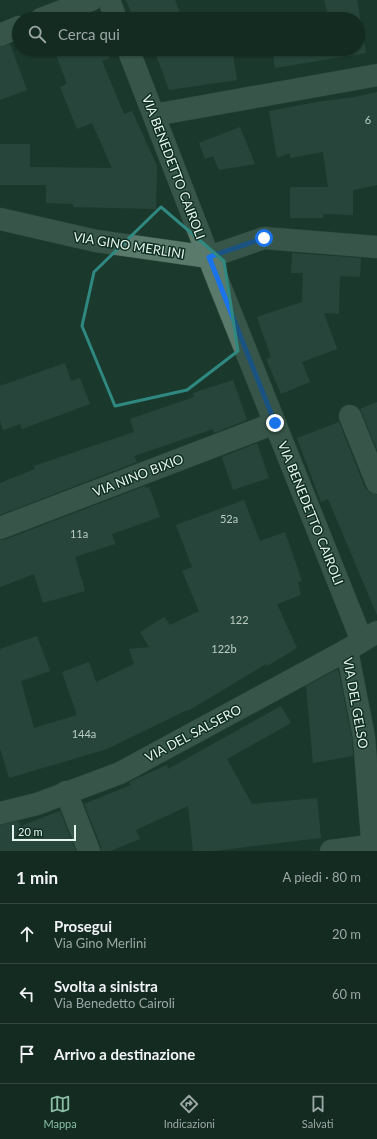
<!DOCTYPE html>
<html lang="it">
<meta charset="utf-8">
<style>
:root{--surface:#142b22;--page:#21372f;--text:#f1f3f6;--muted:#9da7a5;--line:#334740;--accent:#8abfa5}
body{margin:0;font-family:Lato,sans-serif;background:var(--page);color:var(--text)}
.scale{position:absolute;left:12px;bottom:10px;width:64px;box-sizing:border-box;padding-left:4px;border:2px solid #e4f5ed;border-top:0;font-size:11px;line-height:14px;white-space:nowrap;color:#e4f5ed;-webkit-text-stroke:3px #112f24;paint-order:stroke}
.stop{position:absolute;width:12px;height:12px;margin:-9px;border:3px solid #1a73e8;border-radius:50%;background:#fff}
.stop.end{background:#1a73e8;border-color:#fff;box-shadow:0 1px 4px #0008}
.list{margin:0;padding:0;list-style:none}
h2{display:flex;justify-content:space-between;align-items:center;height:52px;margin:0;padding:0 16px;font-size:17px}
h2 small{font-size:13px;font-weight:400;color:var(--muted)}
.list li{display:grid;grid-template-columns:26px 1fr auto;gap:12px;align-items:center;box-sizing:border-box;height:60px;padding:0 16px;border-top:1px solid var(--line)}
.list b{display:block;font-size:15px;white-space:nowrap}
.list p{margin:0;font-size:13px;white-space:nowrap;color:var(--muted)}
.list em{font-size:13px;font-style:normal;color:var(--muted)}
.icon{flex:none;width:22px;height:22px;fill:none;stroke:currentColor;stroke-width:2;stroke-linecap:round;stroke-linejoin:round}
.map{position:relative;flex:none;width:377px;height:851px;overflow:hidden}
.search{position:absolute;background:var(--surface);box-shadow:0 1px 3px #0004;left:12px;right:12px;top:12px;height:44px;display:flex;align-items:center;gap:10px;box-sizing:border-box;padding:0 14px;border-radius:22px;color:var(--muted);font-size:15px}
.sheet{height:232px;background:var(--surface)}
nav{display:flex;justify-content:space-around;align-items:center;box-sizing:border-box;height:56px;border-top:1px solid var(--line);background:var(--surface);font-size:11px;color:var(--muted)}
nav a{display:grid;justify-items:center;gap:2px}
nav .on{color:var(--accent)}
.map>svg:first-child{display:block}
.building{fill:#375649}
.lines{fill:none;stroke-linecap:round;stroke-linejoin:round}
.minor-casing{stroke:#3d574e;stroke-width:23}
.minor{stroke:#5a7a6c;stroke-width:22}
.route{stroke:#1a73e8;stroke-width:5}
.marked{fill:none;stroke:#2f8981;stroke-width:3;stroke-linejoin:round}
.labels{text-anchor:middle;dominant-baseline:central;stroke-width:3;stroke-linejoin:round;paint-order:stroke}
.number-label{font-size:11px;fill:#b9cdc4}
.street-label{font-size:13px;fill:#e4f5ed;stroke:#112f24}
</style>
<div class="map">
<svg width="377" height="851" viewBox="0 0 377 851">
<rect width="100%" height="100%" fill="#1b392d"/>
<g class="building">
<path d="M126,0H175L180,13L185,12L187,19H134Z"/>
<path d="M324,0H357L366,53L275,68L272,49H358V19H324L329,18Z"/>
<path d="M93,14L95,19H81Z"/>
<path d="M287,16L288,19H268Z"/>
<path d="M10,44L27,90L0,100V47Z"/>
<path d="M54,49H106L110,58L102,61L124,114L132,111L157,166L156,209L73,207V204L46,203V185H0V144H30V167L112,168L92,123L77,129L60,87L67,84Z"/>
<path d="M154,49H232L237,80L169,90Z"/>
<path d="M377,92V185L353,190V215L323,214V218H290V187H328L323,152L290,158V153L277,158L269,111L317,102L355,97Z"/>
<path d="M240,127L255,164L219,170L213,156L205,159L199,143Z"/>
<path d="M292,253L361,258L360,277L340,276L339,314L324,313L337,349L302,362L310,382L281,394L266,359L271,357L257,317L302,302L303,273H291Z"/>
<path d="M65,363L71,381L80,378L90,404L22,429L20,424L3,430L0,420V386Z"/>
<path d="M233,380L247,420L214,433L213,429L134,456L137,462L0,515V483L35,469L34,466L134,432L130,419L194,397L193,393Z"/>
<path d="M377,402V450L360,409Z"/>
<path d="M339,422L365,488L370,493L377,495V615L328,499L321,502L297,438Z"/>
<path d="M257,443L269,478L233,490L222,457Z"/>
<path d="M145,486L146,488L149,487L160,517L112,534L115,544L75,557L85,591L43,603L34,574L0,587V540H4Z"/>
<path d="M244,500L260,541L285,532L302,581L298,582L301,595L277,604L297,648L267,666L266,664L188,711L187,710L107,749L9,778L0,748V649L37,636L50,671L21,681L34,728L77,715L62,672L89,662L96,682L134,664L129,649L149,647L140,632L164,617L170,625L199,611L182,571L192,567L176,525Z"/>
<path d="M338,669L352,739L353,756L313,763L306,686Z"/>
<path d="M281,706L291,723L227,759L252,804L317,798L321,838L213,851H193L188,806L136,830L140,839L110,851H101V846L84,804L131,785L129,782L167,765L168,769Z"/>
<path d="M60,811L76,851H0V825L18,821L21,826Z"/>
</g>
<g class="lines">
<g class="minor-casing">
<g id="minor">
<path d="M109,0L116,19"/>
<path d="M41,19L91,0"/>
<path d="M0,35L19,27"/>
<path d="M128,49L218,281L362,641"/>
<path d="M154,115L377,75"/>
<path d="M0,219L96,241L209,257L264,238L377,247"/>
<path d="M350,416L377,483"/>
<path d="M0,528L275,423"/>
<path d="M347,650L364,737L373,851"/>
<path d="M66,792L89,851"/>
<path d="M0,813L37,804L120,773L347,650L377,632"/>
<path d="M331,851L377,845"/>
</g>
</g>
<use href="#minor" class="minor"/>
</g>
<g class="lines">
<path class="route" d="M264,238L209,257L275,423"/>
</g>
<path d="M0 0H377V851H0ZM161,207L224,261L238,351L187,390L115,406L82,326L94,272Z" fill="#1b392d" fill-opacity=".55" fill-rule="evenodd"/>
<path class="marked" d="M161,207L224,261L238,351L187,390L115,406L82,326L94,272Z"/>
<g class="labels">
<g class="number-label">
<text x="368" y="119">6</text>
<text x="229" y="518">52a</text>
<text x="79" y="533">11a</text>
<text x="239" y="619">122</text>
<text x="224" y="648">122b</text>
<text x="84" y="733">144a</text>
</g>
<g class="street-label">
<text transform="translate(174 167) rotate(69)">VIA BENEDETTO CAIROLI</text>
<text transform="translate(129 245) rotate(9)">VIA GINO MERLINI</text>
<text transform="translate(138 475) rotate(-21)">VIA NINO BIXIO</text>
<text transform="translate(311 513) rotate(68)">VIA BENEDETTO CAIROLI</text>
<text transform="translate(356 703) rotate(80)">VIA DEL GELSO</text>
<text transform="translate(193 733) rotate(-28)">VIA DEL SALSERO</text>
</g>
</g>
</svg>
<div class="scale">20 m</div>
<div class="stop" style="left:264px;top:238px"></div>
<div class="stop end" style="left:275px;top:423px"></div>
<div class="search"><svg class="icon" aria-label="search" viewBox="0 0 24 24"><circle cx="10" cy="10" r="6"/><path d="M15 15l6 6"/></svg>Cerca qui</div>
</div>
<section class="sheet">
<h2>1 min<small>A piedi · 80 m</small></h2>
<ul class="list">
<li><svg class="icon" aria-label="ahead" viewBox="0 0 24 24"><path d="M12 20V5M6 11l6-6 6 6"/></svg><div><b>Prosegui</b><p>Via Gino Merlini</p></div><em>20 m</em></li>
<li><svg class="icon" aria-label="left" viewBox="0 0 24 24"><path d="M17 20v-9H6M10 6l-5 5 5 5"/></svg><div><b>Svolta a sinistra</b><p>Via Benedetto Cairoli</p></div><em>60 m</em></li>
<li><svg class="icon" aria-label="arrive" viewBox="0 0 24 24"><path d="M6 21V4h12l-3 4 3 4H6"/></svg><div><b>Arrivo a destinazione</b></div></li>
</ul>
</section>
<nav>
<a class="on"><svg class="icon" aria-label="map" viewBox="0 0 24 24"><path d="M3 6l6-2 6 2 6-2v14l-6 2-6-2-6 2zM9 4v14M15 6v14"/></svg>Mappa</a>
<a><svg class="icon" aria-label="directions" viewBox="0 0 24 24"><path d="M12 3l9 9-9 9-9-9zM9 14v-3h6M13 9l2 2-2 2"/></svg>Indicazioni</a>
<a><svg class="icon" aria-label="saved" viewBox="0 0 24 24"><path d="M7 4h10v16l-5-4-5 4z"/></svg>Salvati</a>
</nav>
